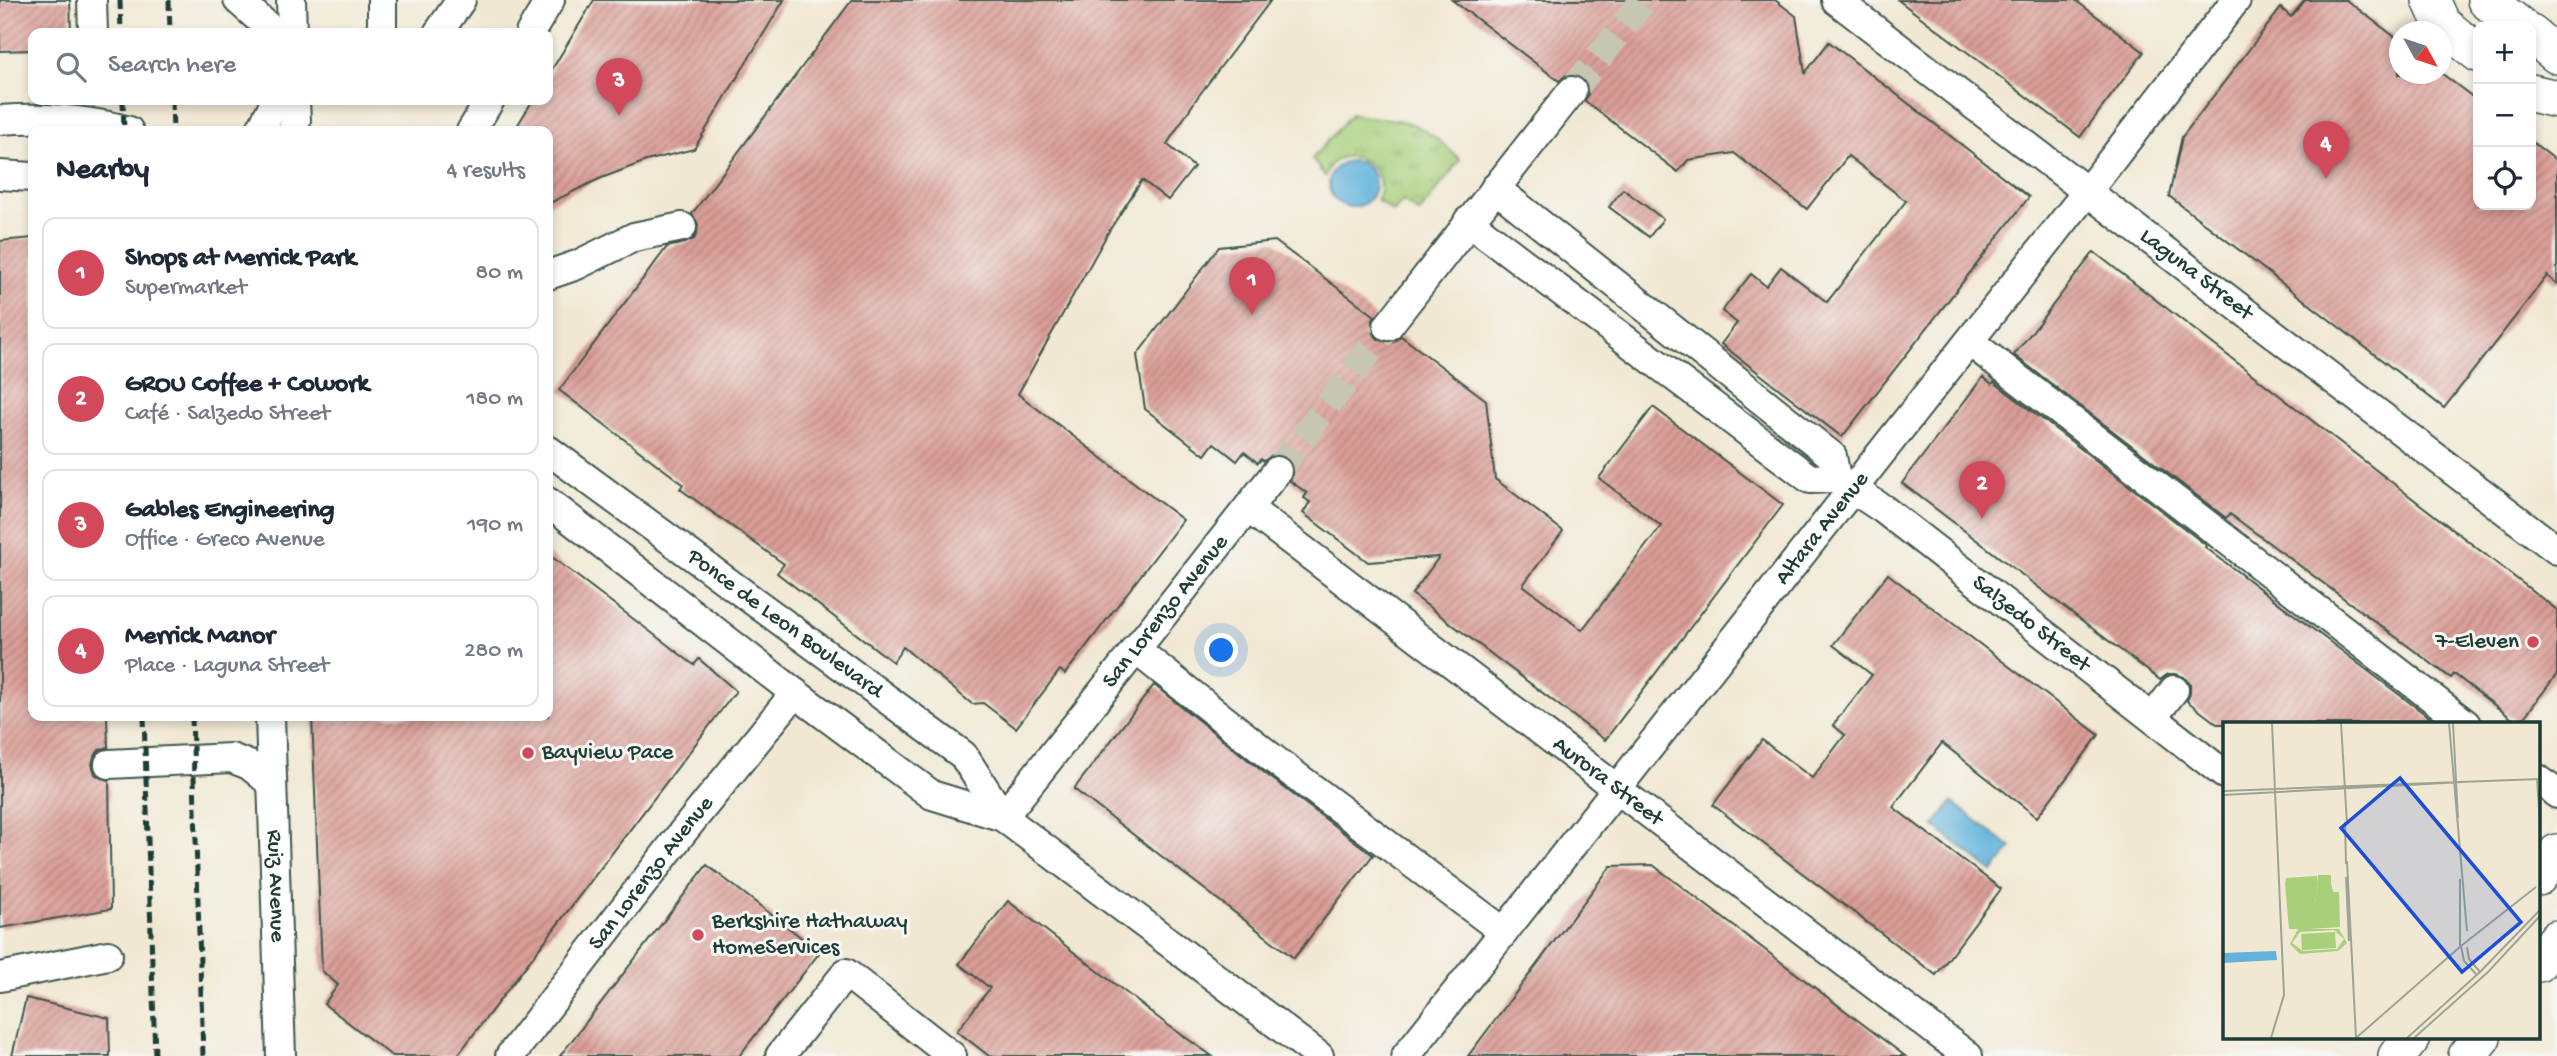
<!DOCTYPE html>
<meta charset="utf-8">
<style>
:root{--surface:#fff;--page:#f2f2f3;--text:#1f2937;--muted:#747a83;--line:#e0e1e3;--accent:#d1495b}
body{margin:0;font-family:"Gochi Hand",sans-serif;background:var(--page);color:var(--text)}
.controls{position:absolute;right:21px;top:21px;display:grid;overflow:hidden;border-radius:14px;box-shadow:0 4px 10px #0003}
.controls button{width:63px;height:63px;display:grid;place-items:center;padding:0;border:0;border-bottom:2px solid var(--line);background:var(--surface);color:var(--text);font:35px sans-serif}
.compass{position:absolute;left:2389px;top:21px;width:63px;height:63px;border-radius:50%;background:var(--surface);box-shadow:0 4px 10px #0003;rotate:130deg}
.you{position:absolute;left:1222px;top:651px;width:24px;height:24px;margin:-18px;border:5px solid #fff;border-radius:50%;background:#1a73e8;box-shadow:0 0 0 10px #1a73e833}
.badge{display:grid;place-items:center;width:46px;height:46px;border-radius:50%;background:var(--accent);color:#fff;font-size:23px;font-weight:700}
.pin{position:absolute;translate:-50% -58px;filter:drop-shadow(0 2px 4px #0008)}
.pin::after{content:'';position:absolute;top:37px;width:24px;height:21px;background:inherit;clip-path:polygon(0 0,100% 0,50% 100%)}
.list{margin:0;padding:0;list-style:none}
h2{display:flex;justify-content:space-between;align-items:center;height:91px;margin:0;padding:0 28px;font-size:30px}
h2 small{font-size:23px;font-weight:400;color:var(--muted)}
.list li{display:grid;grid-template-columns:46px 1fr auto;gap:21px;align-items:center;box-sizing:border-box;height:112px;margin:0 14px 14px;padding:0 14px;border:2px solid var(--line);border-radius:14px}
.list b{display:block;font-size:26px;white-space:nowrap}
.list p{margin:0;font-size:23px;white-space:nowrap;color:var(--muted)}
.list em{font-size:23px;font-style:normal;color:var(--muted)}
.icon{flex:none;width:38px;height:38px;fill:none;stroke:currentColor;stroke-width:2;stroke-linecap:round;stroke-linejoin:round}
.map{position:relative;flex:none;width:2557px;height:1056px;overflow:hidden}
.search{position:absolute;background:var(--surface);box-shadow:0 4px 10px #0003;left:28px;top:28px;width:525px;height:77px;display:flex;align-items:center;gap:18px;box-sizing:border-box;padding:0 24px;border-radius:14px;color:var(--muted);font-size:26px}
.panel{position:absolute;background:var(--surface);box-shadow:0 4px 10px #0003;left:28px;top:126px;width:525px;height:595px;border-radius:14px}
.map>svg:first-child{display:block}
.grass{fill:url(#grass-tufts);stroke:#648657;stroke-width:2}
.water{fill:#61b2dc;stroke:#407888;stroke-width:2}
.building{fill:url(#building-hatch)}
.lines{fill:none;stroke-linecap:round;stroke-linejoin:round}
.minor-tunnel{stroke:#c7c6b3;stroke-width:28;stroke-dasharray:28 14;stroke-linecap:butt}
.minor-casing{stroke:#3e574c;stroke-width:32}
.major-casing{stroke:#3e574c;stroke-width:40}
.minor{stroke:#fff;stroke-width:28}
.major{stroke:#fff;stroke-width:37}
.rail{stroke:#1f3d34;stroke-width:5;stroke-dasharray:10 5;stroke-linecap:butt}
.poi-dot{fill:#d1495b;stroke:#f6f6f2;stroke-width:2.5}
.labels{text-anchor:middle;dominant-baseline:central;stroke-width:6;stroke-linejoin:round;paint-order:stroke}
.street-label{font-size:23px;fill:#1f3d34;stroke:#f6f6f2}
.poi-label{font-size:23px;fill:#1f3d34;stroke:#f6f6f2;text-anchor:start}
.inset-road{fill:none;stroke:#9da493;stroke-width:2}
.view{fill:#1d4ed8;fill-opacity:0.15;stroke:#1d4ed8;stroke-width:3.5}
.inset-edge{fill:none;stroke:#1f3d34;stroke-width:3.5}
</style>
<div class="map">
<svg width="2557" height="1056" viewBox="0 0 2557 1056">
<defs>
<pattern id="grass-tufts" width="24" height="20" patternUnits="userSpaceOnUse" patternTransform="scale(1.75)"><rect width="24" height="20" fill="#a8cf7a"/><path d="M3 7l-1-3M5 7V3M7 7l1-3M15 17l-1-3M17 17v-4M19 17l1-3" fill="none" stroke="#88a965"/></pattern>
<pattern id="building-hatch" width="6" height="6" patternUnits="userSpaceOnUse" patternTransform="scale(1.75)"><rect width="6" height="6" fill="#db9e97"/><path d="M-1 1l2-2M0 6l6-6M5 7l2-2" fill="none" stroke="#b1827c"/></pattern>
</defs>
<rect width="100%" height="100%" fill="#f6f6f2"/>
<filter id="ink" filterUnits="userSpaceOnUse"><feTurbulence type="fractalNoise" baseFrequency=".0143" numOctaves="2"/><feDisplacementMap in="SourceGraphic" scale="14" xChannelSelector="R" yChannelSelector="G"/><feConvolveMatrix kernelMatrix="1 2 1 2 8 2 1 2 1" color-interpolation-filters="sRGB"/></filter>
<filter id="wash" filterUnits="userSpaceOnUse"><feTurbulence type="fractalNoise" baseFrequency=".00686" numOctaves="4" result="noise"/><feDisplacementMap in="SourceGraphic" scale="28" xChannelSelector="R" yChannelSelector="G"/><feGaussianBlur stdDeviation="1.57" result="paint"/><feColorMatrix in="noise" values="0 0 0 0 0 0 0 0 0 0 0 0 0 0 0 0 0 1.4 0 .05"/><feComposite in="paint" operator="in"/></filter>
<g filter="url(#wash)">
<rect width="100%" height="100%" fill="#f1e8d3"/>
<path class="grass" d="M1352,113C1366,119 1376,117 1390,119C1421,122 1439,139 1460,160L1419,213L1403,201L1393,212L1377,200C1394,163 1336,137 1325,176L1312,159Z"/>
<g class="water">
<circle cx="1352" cy="184" r="23"/>
<path d="M1952,802L2012,848L1993,872L1934,826Z"/>
</g>
<g id="blocks">
<g class="building">
<path d="M0,0H70L71,33H33V50L0,51Z"/>
<path d="M594,0H784L694,149L646,161L599,179L548,204V131H514L533,100H548V76Z"/>
<path d="M852,0H1271L1197,98L1167,144L1194,167L1168,200L1142,180L1109,231L1018,394L1183,520L1065,674L1060,670L1016,728L983,703L972,704L903,647L893,662L777,573L784,564L680,489L683,484L559,390L667,247L685,243L694,239L697,233L698,224L692,214Z"/>
<path d="M1452,0H1775L1796,16L1805,73L1829,42L2029,197L1842,437L1721,344L1737,323L1722,311L1751,274L1766,286L1781,267L1827,302L1906,201L1848,156L1807,209L1734,153L1688,160L1678,172L1585,101L1588,94V85L1582,78L1574,75H1566L1559,81Z"/>
<path d="M1898,0H2075L2144,52L2080,137Z"/>
<path d="M2305,0H2346L2399,40V74L2441,73L2478,101V205H2531V141L2557,161V284L2547,276L2444,408L2169,196L2182,137L2281,8L2291,17Z"/>
<path d="M1623,189L1663,219L1649,237L1609,207Z"/>
<path d="M33,238V716H107L108,747L99,750L94,757L92,764L95,774L101,778L109,780L111,909L0,928V241Z"/>
<path d="M1275,241L1375,316L1372,323V332L1378,339L1386,342H1394L1401,336L1486,400L1495,479L1563,531L1523,585L1582,630L1661,526L1599,478L1653,407L1783,505L1605,740L1412,594L1439,557L1368,562L1303,513L1310,502L1304,498L1307,493L1290,481L1293,474V466L1287,458L1280,455H1272L1264,461L1261,459L1258,463L1244,452L1237,461L1214,443L1205,455L1145,409L1137,355L1219,247Z"/>
<path d="M2094,252L2557,610V674L2519,724L2454,674L2451,678L2230,514L2226,518L2014,355Z"/>
<path d="M1983,377L1992,384L1994,382L2206,545L2205,547L2438,724H2217L2187,701L2190,693V684L2184,677L2176,674H2168L2160,680L1902,483Z"/>
<path d="M548,554L694,665L699,659L736,691L457,1056H392L324,1004L338,985L322,971L312,716H548Z"/>
<path d="M1888,574L2099,735L2037,817L1942,743L1893,807L2001,889L1936,975L1713,805L1762,740L1812,778L1845,735L1833,725L1872,675L1833,645Z"/>
<path d="M1154,685L1266,774L1373,855L1294,958L1074,789Z"/>
<path d="M707,865L820,952L739,1056H560Z"/>
<path d="M1653,865L1905,1056H1468L1611,866Z"/>
<path d="M1008,901L1165,1023L1212,1056H989L957,1031L990,988L959,964Z"/>
<path d="M26,998L109,1018L110,1056H12Z"/>
</g>
</g>
</g>
<g filter="url(#ink)">
<use href="#blocks" fill-opacity="0" stroke="#3e574c" stroke-width="2"/>
<g class="lines">
<g class="minor-tunnel">
<path d="M1572,91L1644,0"/>
<path d="M1277,471L1388,326"/>
</g>
<g class="minor-casing">
<g id="minor">
<path d="M92,0L93,33"/>
<path d="M238,0L275,33"/>
<path d="M291,0L292,33"/>
<path d="M382,0V33"/>
<path id="s1" d="M1836,0L2557,550"/>
<path d="M438,33L461,0"/>
<path d="M530,33L550,0"/>
<path d="M0,120C45,117 86,119 129,131"/>
<path d="M260,131L276,100"/>
<path d="M292,131L296,121L295,100"/>
<path d="M471,131L490,100"/>
<path d="M0,175L33,177"/>
<path d="M1495,188L1832,456L1836,478"/>
<path id="s2" d="M1468,221L1810,479L1836,478L1883,509L2224,774"/>
<path d="M548,275L577,265L634,237L682,227"/>
<path d="M1388,326L1572,91"/>
<path d="M1970,342L2466,724"/>
<path id="s3" d="M548,450L963,755L1003,817"/>
<path d="M548,502L795,693L932,795L1003,817L1319,1056"/>
<path id="s4" d="M1248,508L1968,1056"/>
<path d="M1135,649L1276,761L1504,932"/>
<path id="s5" d="M270,716L281,1056"/>
<path d="M2153,717L2174,690"/>
<path d="M109,764L231,758L249,765L272,784"/>
<path d="M2538,779L2557,794"/>
<path id="s6" d="M1003,817L1277,471"/>
<path d="M0,977L108,955"/>
<path id="s7" d="M510,1056L682,833L795,693"/>
<path d="M780,1056L846,973L952,1056"/>
<path id="s8" d="M1406,1056C1683,704 1962,354 2236,0"/>
</g>
</g>
<g class="major-casing">
<g id="major">
<path d="M2431,0L2442,24L2478,53"/>
<path d="M2486,0L2520,26"/>
<path d="M2531,34L2557,55"/>
<path d="M2531,93L2557,99"/>
<path d="M2538,877L2557,853"/>
<path d="M2538,963L2557,939"/>
<path d="M2397,1056L2412,1037"/>
<path d="M2467,1056L2482,1037"/>
</g>
</g>
<use href="#minor" class="minor"/>
<use href="#major" class="major"/>
<g class="rail">
<path d="M120,0L121,33"/>
<path d="M169,0L170,33"/>
<path d="M123,100L124,131"/>
<path d="M172,100L173,131"/>
<path d="M144,716L155,1056"/>
<path d="M192,716L203,1056"/>
</g>
</g>
</g>
<g class="poi-dot">
<circle cx="2533" cy="642" r="7"/>
<circle cx="528" cy="753" r="7"/>
<circle cx="698" cy="935" r="7"/>
</g>
<g class="labels">
<g class="street-label">
<text stroke="none"><textPath href="#s1" startOffset="453">Laguna Street</textPath></text>
<text stroke="none"><textPath href="#s8" startOffset="672">Altara Avenue</textPath></text>
<text stroke="none"><textPath href="#s6" startOffset="262">San Lorenzo Avenue</textPath></text>
<text stroke="none"><textPath href="#s3" startOffset="294">Ponce de Leon Boulevard</textPath></text>
<text stroke="none"><textPath href="#s2" startOffset="698">Salzedo Street</textPath></text>
<text stroke="none"><textPath href="#s4" startOffset="452">Aurora Street</textPath></text>
<text stroke="none"><textPath href="#s7" startOffset="231">San Lorenzo Avenue</textPath></text>
<text stroke="none"><textPath href="#s5" startOffset="170">Ruiz Avenue</textPath></text>
</g>
<g class="poi-label">
<text x="2519" y="642" text-anchor="end">7-Eleven</text>
<text x="542" y="753">Bayview Pace</text>
<text x="712" y="922">Berkshire Hathaway<tspan x="712" dy="26">HomeServices</tspan></text>
</g>
</g>
<g transform="translate(2223 722)">
<rect width="317" height="317" fill="#f1e8d3"/>
<path d="M95,162H108L110,170H116L117,205L86,207L77,187L92,181Z" fill="#a8cf7a"/>
<path d="M95,153H108V162H95L92,181L78,188L87,207H116L124,221L115,229L77,232L67,222L75,207H66L62,162L63,156L94,154L95,162ZM111,208L121,217L114,227L80,229L69,221L77,210ZM112,210L113,226L79,228L78,212Z" fill="#a8cf7a" fill-rule="evenodd"/>
<path d="M53,229L54,238L0,241V231Z" fill="#61b2dc"/>
<path class="inset-road" d="M118,1L124,102M226,1L244,209M230,1L235,96M314,57L317,102M0,69L317,57M0,73L240,60M122,100L123,142M124,139L133,316M123,155L126,219M237,157V224M238,224L313,165M238,224L241,239L253,252M244,225L246,237L257,250M48,316L61,273L49,1M133,316L238,224M184,316L257,250L317,188M191,316L265,250L317,194"/>
<path class="view" d="M177,56L298,200L239,250L118,106Z"/>
<rect width="317" height="317" class="inset-edge"/>
</g>
</svg>
<div class="controls">
<button>+</button>
<button>−</button>
<button><svg class="icon" aria-label="locate" viewBox="0 0 24 24"><circle cx="12" cy="12" r="6"/><path d="M12 2v4M12 18v4M2 12h4M18 12h4"/></svg></button>
</div>
<svg class="compass" viewBox="-18 -18 36 36"><path d="M0-13l5 13h-10z" fill="#e53935"/><path d="M0 13l5-13h-10z" fill="#747a83"/></svg>
<div class="you"></div>
<div class="pin badge" style="left:1252px;top:315px">1</div>
<div class="pin badge" style="left:1982px;top:519px">2</div>
<div class="pin badge" style="left:619px;top:116px">3</div>
<div class="pin badge" style="left:2326px;top:179px">4</div>
<div class="search"><svg class="icon" aria-label="search" viewBox="0 0 24 24"><circle cx="10" cy="10" r="6"/><path d="M15 15l6 6"/></svg>Search here</div>
<section class="panel">
<h2>Nearby<small>4 results</small></h2>
<ul class="list">
<li><span class="badge">1</span><div><b>Shops at Merrick Park</b><p>Supermarket</p></div><em>80 m</em></li>
<li><span class="badge">2</span><div><b>GROU Coffee + Cowork</b><p>Café · Salzedo Street</p></div><em>180 m</em></li>
<li><span class="badge">3</span><div><b>Gables Engineering</b><p>Office · Greco Avenue</p></div><em>190 m</em></li>
<li><span class="badge">4</span><div><b>Merrick Manor</b><p>Place · Laguna Street</p></div><em>280 m</em></li>
</ul>
</section>
</div>
